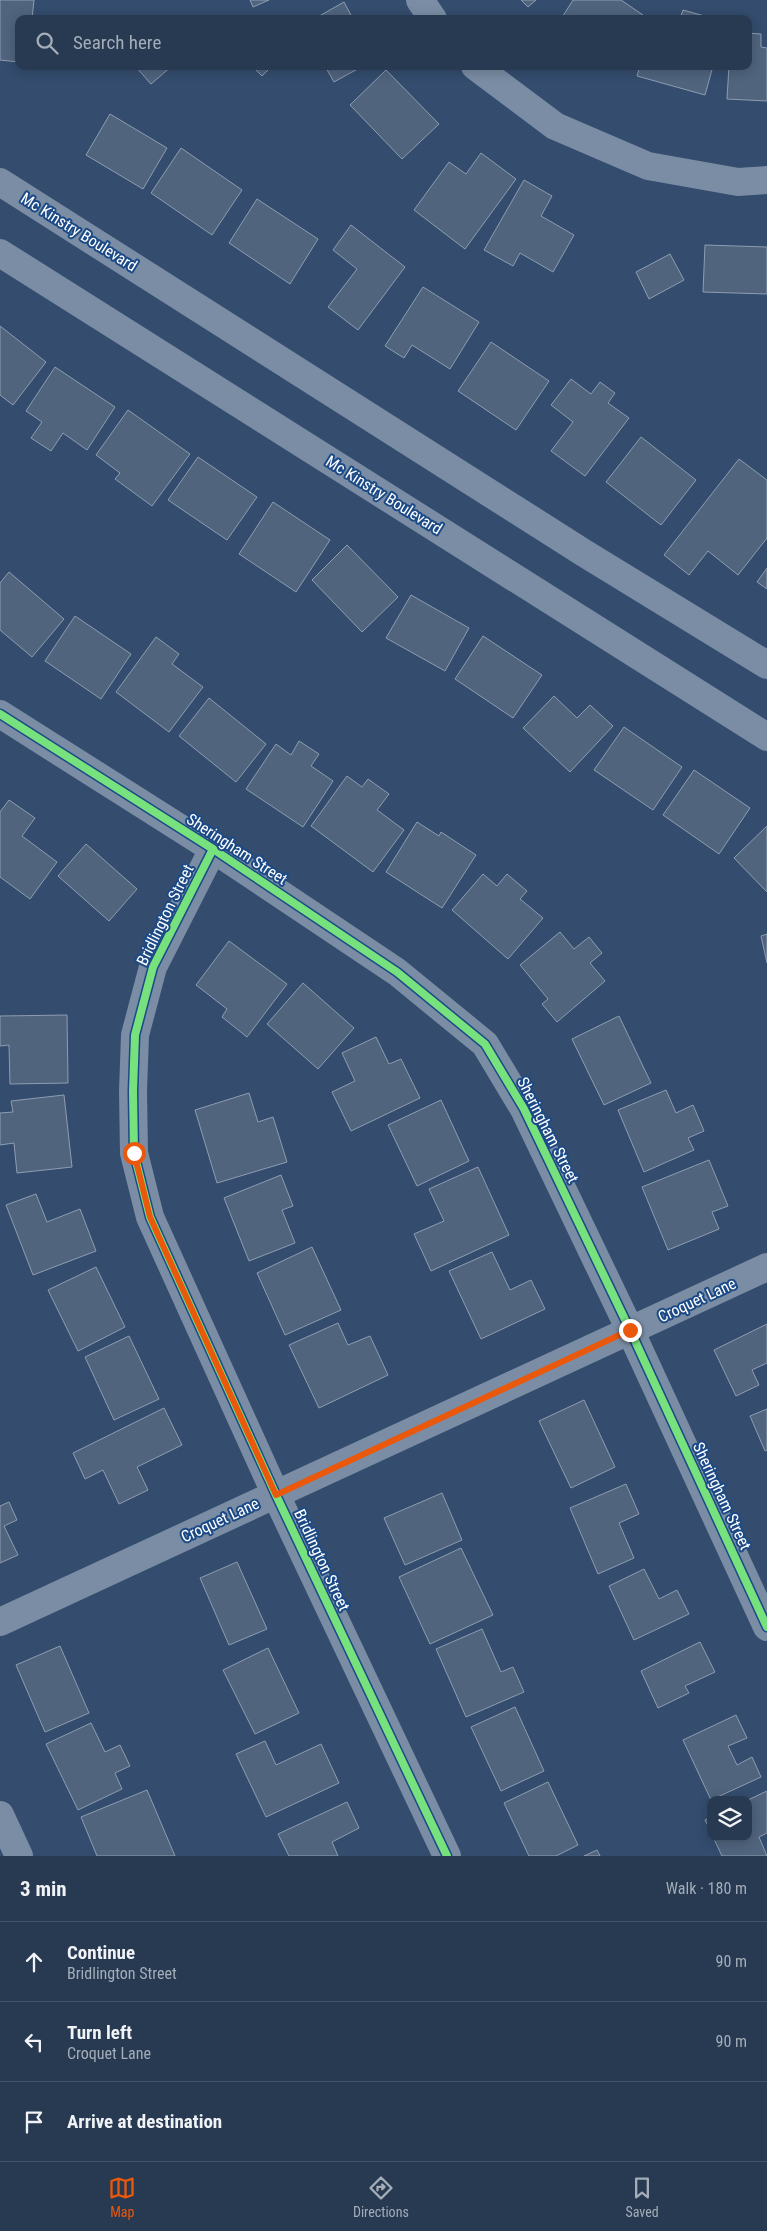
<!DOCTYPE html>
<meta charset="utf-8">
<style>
:root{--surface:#273a52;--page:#33455c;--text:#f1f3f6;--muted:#a4adb8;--line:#435469;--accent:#ea580c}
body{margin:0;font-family:"Roboto Condensed",sans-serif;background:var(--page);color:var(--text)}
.controls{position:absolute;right:15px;bottom:15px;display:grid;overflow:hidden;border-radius:10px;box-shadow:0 2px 12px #0003}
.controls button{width:45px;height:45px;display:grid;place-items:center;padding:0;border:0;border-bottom:1px solid var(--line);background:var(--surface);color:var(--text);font:25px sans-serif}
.stop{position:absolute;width:15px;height:15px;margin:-11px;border:4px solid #ea580c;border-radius:50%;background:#fff}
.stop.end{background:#ea580c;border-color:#fff;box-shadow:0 1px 5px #0008}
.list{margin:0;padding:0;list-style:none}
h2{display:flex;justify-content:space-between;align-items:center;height:65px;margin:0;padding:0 20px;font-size:21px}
h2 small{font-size:16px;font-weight:400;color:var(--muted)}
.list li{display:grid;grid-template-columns:32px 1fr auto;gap:15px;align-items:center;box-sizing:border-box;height:80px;padding:0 20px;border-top:1px solid var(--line)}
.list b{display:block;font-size:19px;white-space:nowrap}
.list p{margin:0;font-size:16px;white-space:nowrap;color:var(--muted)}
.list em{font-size:16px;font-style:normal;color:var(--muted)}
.icon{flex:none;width:28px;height:28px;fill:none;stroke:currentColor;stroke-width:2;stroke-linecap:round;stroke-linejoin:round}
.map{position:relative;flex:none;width:767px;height:1856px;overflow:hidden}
.search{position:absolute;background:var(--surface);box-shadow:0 2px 12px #0003;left:15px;right:15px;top:15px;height:55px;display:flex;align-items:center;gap:12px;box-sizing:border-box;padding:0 18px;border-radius:10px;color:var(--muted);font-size:19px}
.sheet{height:305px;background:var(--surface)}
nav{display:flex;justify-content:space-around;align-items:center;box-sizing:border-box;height:70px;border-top:1px solid var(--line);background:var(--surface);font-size:14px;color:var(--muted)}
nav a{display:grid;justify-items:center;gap:2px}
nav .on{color:var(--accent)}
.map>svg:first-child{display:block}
.building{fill:#50647e;stroke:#8e9db1}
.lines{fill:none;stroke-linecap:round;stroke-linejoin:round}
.minor{stroke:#7a8da4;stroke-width:28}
.cycleway-casing{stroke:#1b4a86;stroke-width:11}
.cycleway{stroke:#77e17e;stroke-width:8}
.route{stroke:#ea580c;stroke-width:6}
.labels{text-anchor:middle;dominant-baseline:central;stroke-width:4;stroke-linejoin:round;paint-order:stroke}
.street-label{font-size:16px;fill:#fff;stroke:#1b4a86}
</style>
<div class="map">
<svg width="767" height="1856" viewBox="0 0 767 1856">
<rect width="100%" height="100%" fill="#344d6e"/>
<g class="building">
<path d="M0,0H34L32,19H19V62L0,60Z"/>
<path d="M250,0H269L253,7Z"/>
<path d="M521,0H536L528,7Z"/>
<path d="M573,0H621L643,15L641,19H561Z"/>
<path d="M344,2L353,19H314Z"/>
<path d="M683,10L708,17V19H680Z"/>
<path d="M748,33L761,34V47L767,48V101L727,99L729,66H748Z"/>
<path d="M135,66H172L151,84Z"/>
<path d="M252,66H272L262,76Z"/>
<path d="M325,66H363L334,82Z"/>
<path d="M640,66H713L705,95L637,76Z"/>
<path d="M386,70L439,124L402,159L350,105Z"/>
<path d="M110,114L167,148L143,189L86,155Z"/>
<path d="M181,148L242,190L212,235L151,193Z"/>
<path d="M481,153L516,179L465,249L414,210L449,162L466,174Z"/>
<path d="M524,180L552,196L541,216L574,235L553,272L520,253L513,266L484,250Z"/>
<path d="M257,199L318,239L290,284L229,243Z"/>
<path d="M351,225L405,267L358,330L328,307L357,269L333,250Z"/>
<path d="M705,245L767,247V294L703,292Z"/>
<path d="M670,254L684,280L649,299L636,272Z"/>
<path d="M423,287L479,322L450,369L412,345L404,358L385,346Z"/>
<path d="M0,326L46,362L13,405L0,395Z"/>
<path d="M491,342L549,381L516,430L458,391Z"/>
<path d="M55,367L115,407L87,450L63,433L51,451L31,438L42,422L26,411Z"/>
<path d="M571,379L591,394L600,382L615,393L608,403L629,418L585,476L551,451L573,422L551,405Z"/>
<path d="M128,410L190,454L152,506L115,479L120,473L96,455Z"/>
<path d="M641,437L696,480L661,525L606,482Z"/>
<path d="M198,457L257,497L227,540L168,500Z"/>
<path d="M739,459L767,480V538L738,575L708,551L689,575L664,555Z"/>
<path d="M273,502L330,540L296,592L239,554Z"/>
<path d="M347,545L398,597L362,632L312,580Z"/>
<path d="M767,568V589L757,582Z"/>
<path d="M9,572L64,619L32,657L0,630V583Z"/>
<path d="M411,595L469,628L445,671L386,638Z"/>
<path d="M75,616L131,654L101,699L45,661Z"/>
<path d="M483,636L542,675L513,718L455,679Z"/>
<path d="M156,637L179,654L172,664L203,687L169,732L116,692Z"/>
<path d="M554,696L577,718L590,705L613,726L570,772L523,728Z"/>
<path d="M209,698L266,744L236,782L179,736Z"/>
<path d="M624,727L682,767L653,810L594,770Z"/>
<path d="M299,741L319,754L311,766L333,781L303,827L246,789L276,744L291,755Z"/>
<path d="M694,770L750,808L719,854L663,815Z"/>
<path d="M347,776L362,787L368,779L389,794L377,810L404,830L373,872L311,826Z"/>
<path d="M9,800L35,818L22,836L57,862L30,899L0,877V812Z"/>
<path d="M417,822L439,836L441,832L476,855L442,908L386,872Z"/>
<path d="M767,826V892L734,858Z"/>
<path d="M86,844L137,889L109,921L58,876Z"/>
<path d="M483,874L497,886L507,874L527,891L520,899L543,918L508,959L452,910Z"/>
<path d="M560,932L574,949L589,937L602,953L590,963L605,981L557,1022L542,1004L548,999L520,965Z"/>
<path d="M767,934V963L761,936Z"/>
<path d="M229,941L287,984L247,1037L222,1017L227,1009L196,985Z"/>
<path d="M303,983L354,1028L318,1069L267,1024Z"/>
<path d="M67,1015L68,1083L10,1084L9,1045L0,1046V1016Z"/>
<path d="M619,1016L651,1083L604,1105L572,1039Z"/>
<path d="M376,1037L389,1064L401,1059L420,1098L351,1131L332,1092L355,1081L342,1053Z"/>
<path d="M666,1090L676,1113L693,1105L704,1131L688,1138L694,1150L644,1172L618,1110Z"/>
<path d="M249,1093L258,1122L273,1117L287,1162L217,1183L195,1110Z"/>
<path d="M64,1095L72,1167L17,1173L14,1143L0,1145V1113L13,1112L11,1101Z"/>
<path d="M441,1100L469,1161L417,1186L388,1125Z"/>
<path d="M709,1160L728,1206L712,1212L719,1229L668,1250L642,1187Z"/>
<path d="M478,1167L509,1235L431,1271L414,1234L444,1221L429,1189Z"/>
<path d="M281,1175L293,1206L282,1210L295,1243L249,1261L224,1198Z"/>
<path d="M36,1194L47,1222L80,1209L96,1251L33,1275L6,1205Z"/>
<path d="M312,1247L341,1310L285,1335L257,1273Z"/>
<path d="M492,1252L510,1290L531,1280L545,1309L481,1339L449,1271Z"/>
<path d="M96,1267L125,1327L78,1351L48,1290Z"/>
<path d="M338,1323L348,1345L370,1336L388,1375L319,1408L289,1345Z"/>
<path d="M767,1324V1363L752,1370L759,1385L736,1396L714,1350Z"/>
<path d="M129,1336L159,1399L114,1420L85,1357Z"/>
<path d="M584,1400L615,1467L571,1488L539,1421Z"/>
<path d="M164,1408L182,1445L137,1467L148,1490L119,1504L103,1470L85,1479L73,1453Z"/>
<path d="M767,1409V1450L765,1451L750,1416Z"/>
<path d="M626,1484L639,1514L619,1523L634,1558L598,1574L570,1508Z"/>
<path d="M442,1493L462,1540L405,1565L384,1518Z"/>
<path d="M9,1502L17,1520L4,1526L18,1555L0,1563V1506Z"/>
<path d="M461,1548L493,1615L430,1644L399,1577Z"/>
<path d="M237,1562L267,1629L229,1645L200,1578Z"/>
<path d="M644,1569L659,1599L677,1590L689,1614L634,1640L609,1586Z"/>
<path d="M482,1629L501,1672L513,1667L524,1692L466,1717L436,1649Z"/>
<path d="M700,1642L715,1672L685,1686L689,1693L658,1708L641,1671Z"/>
<path d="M60,1646L89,1713L45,1732L16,1665Z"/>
<path d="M268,1648L299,1713L255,1734L223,1670Z"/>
<path d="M515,1707L544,1771L501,1791L471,1727Z"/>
<path d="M736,1715L747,1738L728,1746L737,1765L752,1757L761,1777L711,1800L683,1740Z"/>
<path d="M91,1723L105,1752L120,1745L130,1766L115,1773L122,1789L78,1810L46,1744Z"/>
<path d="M265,1741L276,1765L321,1744L339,1783L266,1817L236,1754Z"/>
<path d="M548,1782L578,1845L556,1856H529L504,1803Z"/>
<path d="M147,1790L175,1856H97L81,1817Z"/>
<path d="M767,1791V1833L759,1837L767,1856H722L713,1837H748V1800Z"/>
<path d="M347,1802L359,1828L332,1842L338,1856H289L278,1834Z"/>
<path d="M711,1817V1832L705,1820Z"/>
<path d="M597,1850L600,1856H584Z"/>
</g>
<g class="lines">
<g class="minor">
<path d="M420,0L433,19"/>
<path d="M475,66L555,126L648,166L738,182L767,180"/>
<path d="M0,182L584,553L767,665"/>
<path d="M0,253L767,737"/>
<path d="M0,714L213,849L397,972L485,1044L524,1109L630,1330L767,1627"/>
<path d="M213,849L153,967L135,1035L133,1091L134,1153L150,1217L276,1495L447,1856"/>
<path d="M0,1622L767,1267"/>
<path d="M0,1815L19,1856"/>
</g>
<g class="cycleway-casing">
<g id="cycleway">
<path d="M0,714L213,849L397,972L485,1044L524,1109L630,1330L767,1627"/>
<path d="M213,849L153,967L135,1035L133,1091L134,1153L150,1217L276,1495L447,1856"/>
</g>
</g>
<use href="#cycleway" class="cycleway"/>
</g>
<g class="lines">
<path class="route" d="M134,1153L150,1217L276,1495L630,1330"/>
</g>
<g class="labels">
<g class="street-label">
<text transform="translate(79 232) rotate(32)">Mc Kinstry Boulevard</text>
<text transform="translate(384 495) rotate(32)">Mc Kinstry Boulevard</text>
<text transform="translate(237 849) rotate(33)">Sheringham Street</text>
<text transform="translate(165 915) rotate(-64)">Bridlington Street</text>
<text transform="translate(548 1130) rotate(63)">Sheringham Street</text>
<text transform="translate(697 1300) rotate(-25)">Croquet Lane</text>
<text transform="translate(722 1496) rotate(65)">Sheringham Street</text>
<text transform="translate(220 1520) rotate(-25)">Croquet Lane</text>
<text transform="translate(322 1560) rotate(65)">Bridlington Street</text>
</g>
</g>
</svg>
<div class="controls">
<button><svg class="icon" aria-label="layers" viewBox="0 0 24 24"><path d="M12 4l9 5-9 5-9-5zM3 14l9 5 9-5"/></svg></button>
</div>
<div class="stop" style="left:134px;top:1153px"></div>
<div class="stop end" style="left:630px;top:1330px"></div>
<div class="search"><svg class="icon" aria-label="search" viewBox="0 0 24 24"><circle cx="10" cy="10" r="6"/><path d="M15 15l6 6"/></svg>Search here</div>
</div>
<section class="sheet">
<h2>3 min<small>Walk · 180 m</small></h2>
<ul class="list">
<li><svg class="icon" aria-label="ahead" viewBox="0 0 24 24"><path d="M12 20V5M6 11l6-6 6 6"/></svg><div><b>Continue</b><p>Bridlington Street</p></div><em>90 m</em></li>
<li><svg class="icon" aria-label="left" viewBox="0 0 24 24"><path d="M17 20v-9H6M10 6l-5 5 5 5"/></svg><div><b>Turn left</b><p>Croquet Lane</p></div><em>90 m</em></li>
<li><svg class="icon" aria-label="arrive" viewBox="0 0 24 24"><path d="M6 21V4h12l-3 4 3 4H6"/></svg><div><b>Arrive at destination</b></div></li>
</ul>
</section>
<nav>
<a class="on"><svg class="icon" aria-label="map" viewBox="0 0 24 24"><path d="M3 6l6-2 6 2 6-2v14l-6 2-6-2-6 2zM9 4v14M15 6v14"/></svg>Map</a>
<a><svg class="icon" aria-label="directions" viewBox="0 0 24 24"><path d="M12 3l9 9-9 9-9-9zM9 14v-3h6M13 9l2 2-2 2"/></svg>Directions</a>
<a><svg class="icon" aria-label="saved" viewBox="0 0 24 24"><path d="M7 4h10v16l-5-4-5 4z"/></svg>Saved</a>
</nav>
